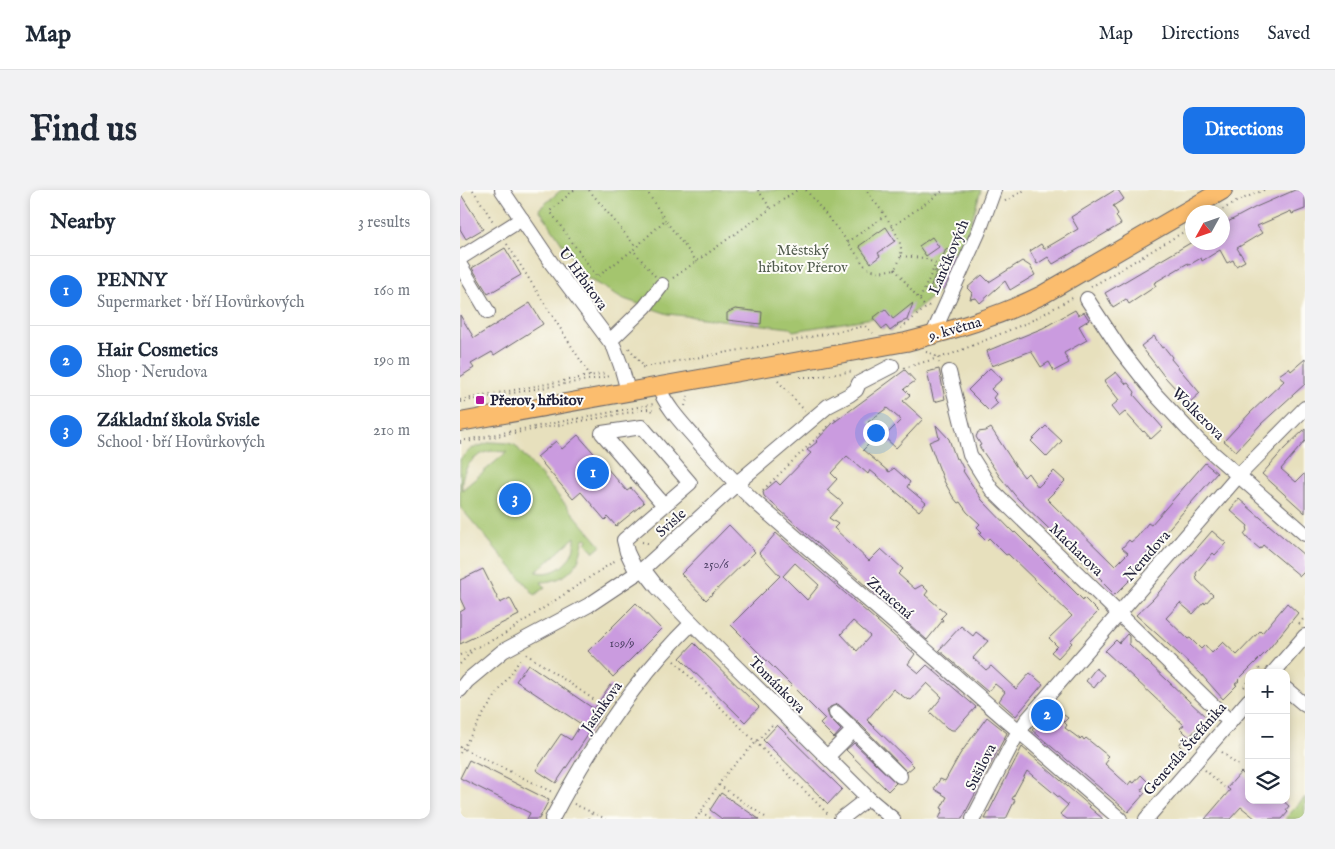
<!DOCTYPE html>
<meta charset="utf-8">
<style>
:root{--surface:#fff;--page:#f2f2f3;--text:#1f2937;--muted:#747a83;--line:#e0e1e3;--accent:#1a73e8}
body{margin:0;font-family:"IM FELL English",serif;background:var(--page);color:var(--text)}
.controls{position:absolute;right:15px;bottom:15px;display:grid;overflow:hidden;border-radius:10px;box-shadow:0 2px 8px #0003}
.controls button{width:45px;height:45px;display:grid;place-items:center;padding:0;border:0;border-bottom:1px solid var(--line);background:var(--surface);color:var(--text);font:25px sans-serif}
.compass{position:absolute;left:725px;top:15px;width:45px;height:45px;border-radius:50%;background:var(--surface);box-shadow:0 2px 8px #0003;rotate:230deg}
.you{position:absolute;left:415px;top:242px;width:18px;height:18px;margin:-12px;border:4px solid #fff;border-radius:50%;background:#1a73e8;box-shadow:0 0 0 8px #1a73e833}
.badge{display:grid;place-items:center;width:32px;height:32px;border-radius:50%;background:var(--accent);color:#fff;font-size:16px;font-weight:700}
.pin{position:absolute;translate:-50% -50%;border:2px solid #fff;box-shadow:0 1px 5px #0006}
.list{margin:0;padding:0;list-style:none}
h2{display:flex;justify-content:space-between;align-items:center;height:65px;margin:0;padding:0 20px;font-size:21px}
h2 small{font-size:16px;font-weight:400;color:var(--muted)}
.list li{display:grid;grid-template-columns:32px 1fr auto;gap:15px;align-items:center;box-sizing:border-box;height:70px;padding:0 20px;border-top:1px solid var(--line)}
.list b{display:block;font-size:19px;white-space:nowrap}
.list p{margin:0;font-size:16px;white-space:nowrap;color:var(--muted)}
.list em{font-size:16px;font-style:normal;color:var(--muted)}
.icon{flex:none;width:28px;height:28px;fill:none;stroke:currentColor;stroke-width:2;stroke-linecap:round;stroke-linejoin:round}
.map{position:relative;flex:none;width:845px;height:629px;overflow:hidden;border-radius:10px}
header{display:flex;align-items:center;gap:30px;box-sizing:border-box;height:70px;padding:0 25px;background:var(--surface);border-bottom:1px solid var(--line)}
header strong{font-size:24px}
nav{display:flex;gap:28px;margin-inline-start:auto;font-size:18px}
.intro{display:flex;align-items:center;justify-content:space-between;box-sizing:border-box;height:120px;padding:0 30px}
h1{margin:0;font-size:35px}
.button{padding:12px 22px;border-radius:10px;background:var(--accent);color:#fff;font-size:18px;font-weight:700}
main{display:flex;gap:30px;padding:0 30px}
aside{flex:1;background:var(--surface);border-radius:10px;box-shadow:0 2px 8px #0003}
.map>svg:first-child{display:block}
.green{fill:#a4c56e;stroke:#637454;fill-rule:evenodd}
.building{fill:#ca9bdf;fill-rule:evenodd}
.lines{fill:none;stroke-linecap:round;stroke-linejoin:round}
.minor-casing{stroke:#676468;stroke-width:16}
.major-casing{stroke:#676468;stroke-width:20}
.path{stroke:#676468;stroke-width:2;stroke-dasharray:1 4;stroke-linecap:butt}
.minor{stroke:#fff;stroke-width:14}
.major{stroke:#fbbd6e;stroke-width:18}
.poi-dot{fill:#b5179e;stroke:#fdfcf7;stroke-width:2}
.labels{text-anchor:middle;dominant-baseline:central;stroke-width:4;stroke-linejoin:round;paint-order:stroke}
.number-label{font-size:12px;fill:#4c4064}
.park-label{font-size:15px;fill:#505b4d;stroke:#fdfcf7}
.street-label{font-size:15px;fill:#22223b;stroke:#fdfcf7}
.poi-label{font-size:15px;font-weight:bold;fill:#22223b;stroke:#fdfcf7;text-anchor:start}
</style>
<header>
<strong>Map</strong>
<nav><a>Map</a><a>Directions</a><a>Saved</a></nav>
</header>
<div class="intro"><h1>Find us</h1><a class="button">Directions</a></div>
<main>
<aside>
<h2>Nearby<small>3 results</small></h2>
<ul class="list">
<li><span class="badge">1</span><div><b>PENNY</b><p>Supermarket · bří Hovůrkových</p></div><em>160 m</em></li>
<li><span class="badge">2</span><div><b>Hair Cosmetics</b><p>Shop · Nerudova</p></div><em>190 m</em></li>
<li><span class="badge">3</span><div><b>Základní škola Svisle</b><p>School · bří Hovůrkových</p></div><em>210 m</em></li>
</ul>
</aside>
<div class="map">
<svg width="845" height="629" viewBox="0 0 845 629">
<rect width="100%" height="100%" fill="#fdfcf7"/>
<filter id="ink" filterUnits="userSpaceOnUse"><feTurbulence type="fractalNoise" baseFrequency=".02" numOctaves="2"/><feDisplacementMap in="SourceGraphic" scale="10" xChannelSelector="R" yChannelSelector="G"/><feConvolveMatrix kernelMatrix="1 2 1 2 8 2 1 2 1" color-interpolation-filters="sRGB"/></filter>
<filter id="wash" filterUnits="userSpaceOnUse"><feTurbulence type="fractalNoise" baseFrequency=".0096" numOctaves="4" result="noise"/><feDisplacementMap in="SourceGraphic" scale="20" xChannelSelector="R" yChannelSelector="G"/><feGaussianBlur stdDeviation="1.12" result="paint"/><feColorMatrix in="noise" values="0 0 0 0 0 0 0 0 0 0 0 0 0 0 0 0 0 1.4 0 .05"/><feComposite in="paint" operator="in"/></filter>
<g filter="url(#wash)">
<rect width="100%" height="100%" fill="#e7e0bd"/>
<g class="green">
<path d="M101,0H521L510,36L478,102L430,141L426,136L422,139L413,128L333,141L330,138L208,124L164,109L125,87L79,19Z"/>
<path d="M31,252L48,253L55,255L141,356L134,362L126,353L128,350L126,348L123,350C121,375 108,391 81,392L85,397L75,405L0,317V269L11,259ZM31,261L47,262L2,300C0,280 12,265 31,261ZM115,347C116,368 98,387 76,382Z"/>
<path d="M845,607V629H825Z"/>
</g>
<g id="blocks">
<g class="building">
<path d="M655,0H658L664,9L653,16L658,24L656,26L661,34L593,74L588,67L577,74L570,61L581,54L584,59L618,39L611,27Z"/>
<path d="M835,0H845V19L832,24L831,21L797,36L802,43L777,58L785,71L776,76L773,70L767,73L760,60L742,71L741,68L729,75L728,73L694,93L696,96L669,114L666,109L653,117L645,103L732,52H762V35L796,17Z"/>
<path d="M0,3L23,39L6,49L0,39Z"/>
<path d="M426,37L435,51L418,63L420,66L411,73L399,56Z"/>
<path d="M472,47L479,57L466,66L459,56Z"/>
<path d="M45,58L61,85L28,104L12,78Z"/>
<path d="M486,59L496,64L478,102L470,98Z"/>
<path d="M562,71L570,76L575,85L550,100L545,91L520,113L516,108L510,109L512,103L507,98L522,85L529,92Z"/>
<path d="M70,113L83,134L34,165L32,162L11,174L14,178L0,187V125L14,148Z"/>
<path d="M453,113L447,130L437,134L438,135L430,141L426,136L422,139L413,128L425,119L433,129Z"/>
<path d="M275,119L302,122L301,134L267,130V123Z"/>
<path d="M615,120L618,125L624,122L629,130L619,136L627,150L604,163L609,173L594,181L589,172L581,177L571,161L532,176L527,161L583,138Z"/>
<path d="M694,146L702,158L704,157L712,167L711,169L740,203L729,213L704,186L681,156Z"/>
<path d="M845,169V194L801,234L776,261L764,251L790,223L824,191L819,185L829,178L831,181Z"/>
<path d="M530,178L542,189L531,199L536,204L533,208L538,213L529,221L508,200Z"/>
<path d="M479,179L485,209L474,212L467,182Z"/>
<path d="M445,180L455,191L444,199L450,205L443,211L463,229L436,258L424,247L441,230L427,218L408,232L420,243L403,260L429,282L434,278L450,292L447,297L466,313L459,321L410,280L408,284L387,266L371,283L377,289L367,300L383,313L369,328L378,334L374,338L409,371L421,359L443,379L438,384L455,399L462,395L468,401L465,405L486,423L481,428L483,430L467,450L304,306L303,302L316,291L320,295L351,263L347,260L357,252L356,251L373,233Z"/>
<path d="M656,182L666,194L668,193L675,202L674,205L703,238L691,249L684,241L683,242L665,222L659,227L651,217L659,210L644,191Z"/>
<path d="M476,235L489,249L496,269L498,268L504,280L503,281L522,310L554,343L555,342L623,410L624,408L638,422L610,451L612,453L598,468L591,462L597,456L589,448L612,426L548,364L546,365L529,348L526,351L519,344L522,342L517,337L520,334L507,322L500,312L498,313L493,307L484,291L469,252L479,248Z"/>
<path d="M586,236L602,251L587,267L571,251Z"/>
<path d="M531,238L555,275L564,287L568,283L578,297L594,281L605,291L587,309L655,376L668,363L662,358L669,350L671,352L677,347L688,333L691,335L745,273L757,283L684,367V370L677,377L680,380L655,405L641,391L642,390L638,386L558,309L540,287L519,256L521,255L516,247L518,242L526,241Z"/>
<path d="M845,239V251L821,279L836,292L845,283V323L802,284L824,259Z"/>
<path d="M118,245L167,301L171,298L184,313L156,336L148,327L145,330L121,302L113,309L77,267L96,251L102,259Z"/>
<path d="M779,309L845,366V381L840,386L803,355L800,359L787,348L784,344L788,339L787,338L788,336L770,320Z"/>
<path d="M269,335L295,362L246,410L221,384Z"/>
<path d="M752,341L766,353L755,365L753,363L736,383L737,390L753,405L745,414L744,412L733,424L720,413L706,428L728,449L730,448L741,459L745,455L752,463L763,452L777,465L800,441L802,443L827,413L838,423L808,460L778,490L779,491L775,494L777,495L763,509L740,483L676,425L693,409Z"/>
<path d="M316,343L455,464L448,474L459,483L467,475L516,517L495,540H492L487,538L470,522L482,507L467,493L451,510L449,509L448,510L433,499L407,530L454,576L447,582L400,534L378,514L370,517L367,521L370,529L381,540L374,548L360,534L365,529L271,435L320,386L299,363ZM335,373L359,395L347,410L323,386ZM393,431L410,446L397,461L381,444Z"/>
<path d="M23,379L40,413L50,408L59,425L0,454V422L5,419L0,408V390Z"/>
<path d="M176,413L201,439L153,487L128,461Z"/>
<path d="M501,436L513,446L516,442L528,451L513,468L526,480L531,476L556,499L570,483L583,494L556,526L539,511L545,502L535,494L528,502L479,460Z"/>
<path d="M667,444L669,446V454L747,528L729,547L720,538L724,535L645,461L656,450L659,453Z"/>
<path d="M234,453L299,517L285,532L220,468Z"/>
<path d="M68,474L134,519L150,495L158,500L96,593L76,580L101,544L111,550L121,534L56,491Z"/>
<path d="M636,478L644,485L634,498L626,491Z"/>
<path d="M589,520L597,527L600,522L608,528L604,532L607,535L605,538L620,549L622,547L624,550L626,548L648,566L646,568L648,570L645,574L668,595L671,591L674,593L681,585L688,592L681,600L685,603L668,622L572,540Z"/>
<path d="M527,527L547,543L502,629H479L483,619L481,618L487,607L474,599L480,589L485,591L500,564Z"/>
<path d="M317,535L382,599L368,614L303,550Z"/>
<path d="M725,547L732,554L726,562L719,555Z"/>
<path d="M394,553L436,593L428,601L386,560Z"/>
<path d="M562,557L630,616L629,617L643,629H607L600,624L608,615L567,581L552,609L555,610L546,629H525Z"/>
<path d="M9,570L89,610L79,629H67L70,623L0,588Z"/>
<path d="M781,582L789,589V610H822L829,616L826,620L828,622L822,629H796L781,617L770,629H745L770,600L767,598Z"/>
<path d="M261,603L299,629H262L250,620Z"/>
</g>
</g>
</g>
<g filter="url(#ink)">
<use href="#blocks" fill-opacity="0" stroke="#676468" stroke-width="1"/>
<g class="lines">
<g class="minor-casing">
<g id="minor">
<path d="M42,0L92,74L154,157L161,176L168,201"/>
<path d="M0,68L62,29"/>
<path d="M0,75L28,122"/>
<path d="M627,109L660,159L696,205L738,250L845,344"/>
<path d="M472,146L519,41L534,0"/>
<path d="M150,151L185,117L202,95"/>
<path d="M489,182L510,265L532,300L770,532"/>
<path d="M198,196C207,219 225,236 241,255C258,274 275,293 294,311L660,629"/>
<path d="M183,379L197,397L232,433L408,608L433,629"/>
<path d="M177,383L167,362L164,350L230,293L182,237L142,243L204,315"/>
<path d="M813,483L845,446"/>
<path d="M826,499L845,515"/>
<path d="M0,500L7,491L43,461L129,415L183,379L283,288L368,216L389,205L396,200L399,193L432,176"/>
<path d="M376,523L440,586"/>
<path d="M367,567L394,540"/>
<path d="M92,629C129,558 175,489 232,433"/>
<path d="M381,629L408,608"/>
<path d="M513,629L555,548L567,530L779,285L845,218"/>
<path d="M686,629L789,510"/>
</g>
</g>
<g class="major-casing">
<path id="major" d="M0,232L446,152C493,140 538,127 582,105L763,0"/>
</g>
<g class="path">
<path d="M13,0L34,33"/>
<path d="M114,0L90,21L137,87L173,60"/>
<path d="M129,0L176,57"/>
<path d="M186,0L205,30"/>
<path d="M298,0L311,19"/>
<path d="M346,0L388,52L404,75L409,79L419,82L435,79C437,75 440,70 441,65C444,45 417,16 406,0"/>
<path d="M545,11L565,0"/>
<path d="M758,22L780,10L804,0"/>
<path d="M432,37L484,0"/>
<path d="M388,52L424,26"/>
<path d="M47,54L131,187"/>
<path d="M441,66L464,68L476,74L473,80L485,86"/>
<path d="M435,79L466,118"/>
<path d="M195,86L173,60L205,30L237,72"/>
<path d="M213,88L337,0"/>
<path d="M631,97L732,37"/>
<path d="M460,109L473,80"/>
<path d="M441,138L472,113"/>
<path d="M169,158L184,177L181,178"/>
<path d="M466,162L473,164L478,168L492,164L569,132L614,107"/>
<path d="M184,177L325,152L405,136L413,143"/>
<path d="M444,178L478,168L479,173"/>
<path d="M340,187H357L394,181"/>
<path d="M318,191L345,221"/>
<path d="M0,210L146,183"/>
<path d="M0,212L151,186"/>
<path d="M225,216L228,206"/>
<path d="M0,251L194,214"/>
<path d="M0,253L188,219L196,222"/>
<path d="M303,300L380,225"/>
<path d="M182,352L191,354"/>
<path d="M839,434L845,427"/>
<path d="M66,464L145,517"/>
<path d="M0,465L43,445L156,370"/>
<path d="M214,471L368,624"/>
<path d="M0,474L14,459"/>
<path d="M796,483L801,477"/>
<path d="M784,497L789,491"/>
<path d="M0,557L92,602"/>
<path d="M762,562L781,578"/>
<path d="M0,563L26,520L62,467"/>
<path d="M745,580L764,597"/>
<path d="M259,595L308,629"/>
<path d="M114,614L146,629"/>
<path d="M241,622L252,629"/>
<path d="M129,629L132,623"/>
<path d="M236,629L265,585L314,533"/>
</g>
<use href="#minor" class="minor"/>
<use href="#major" class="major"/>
</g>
</g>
<rect class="poi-dot" x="15" y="205" width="10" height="10" rx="2.5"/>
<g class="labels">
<g class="number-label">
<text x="256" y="374">250/6</text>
<text x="162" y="453">109/9</text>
</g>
<g class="park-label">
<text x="343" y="60">Městský<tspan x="343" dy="17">hřbitov Přerov</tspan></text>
</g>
<g class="street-label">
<text transform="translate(489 67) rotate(-67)">Lančíkových</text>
<text transform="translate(123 89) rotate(54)">U Hřbitova</text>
<text transform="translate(495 139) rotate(-16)">9. května</text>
<text transform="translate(738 224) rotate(45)">Wolkerova</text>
<text transform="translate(211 333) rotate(-42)">Svisle</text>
<text transform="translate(616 360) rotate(44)">Macharova</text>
<text transform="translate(687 366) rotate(-49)">Nerudova</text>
<text transform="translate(430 408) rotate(41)">Ztracená</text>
<text transform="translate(317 495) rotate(45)">Tománkova</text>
<text transform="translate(142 517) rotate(-55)">Jasínkova</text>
<text transform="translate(725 559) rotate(-49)">Generála Štefánika</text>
<text transform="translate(521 577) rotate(-63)">Sušilova</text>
</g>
<g class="poi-label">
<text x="30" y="210">Přerov, hřbitov</text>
</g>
</g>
</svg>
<div class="controls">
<button>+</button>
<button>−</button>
<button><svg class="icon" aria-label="layers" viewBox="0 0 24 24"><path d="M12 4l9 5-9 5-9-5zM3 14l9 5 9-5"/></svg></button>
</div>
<svg class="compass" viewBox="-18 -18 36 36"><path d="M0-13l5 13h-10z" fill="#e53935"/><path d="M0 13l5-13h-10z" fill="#747a83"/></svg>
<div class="you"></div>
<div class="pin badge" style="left:133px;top:283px">1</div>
<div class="pin badge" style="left:587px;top:525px">2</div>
<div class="pin badge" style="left:55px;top:309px">3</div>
</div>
</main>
